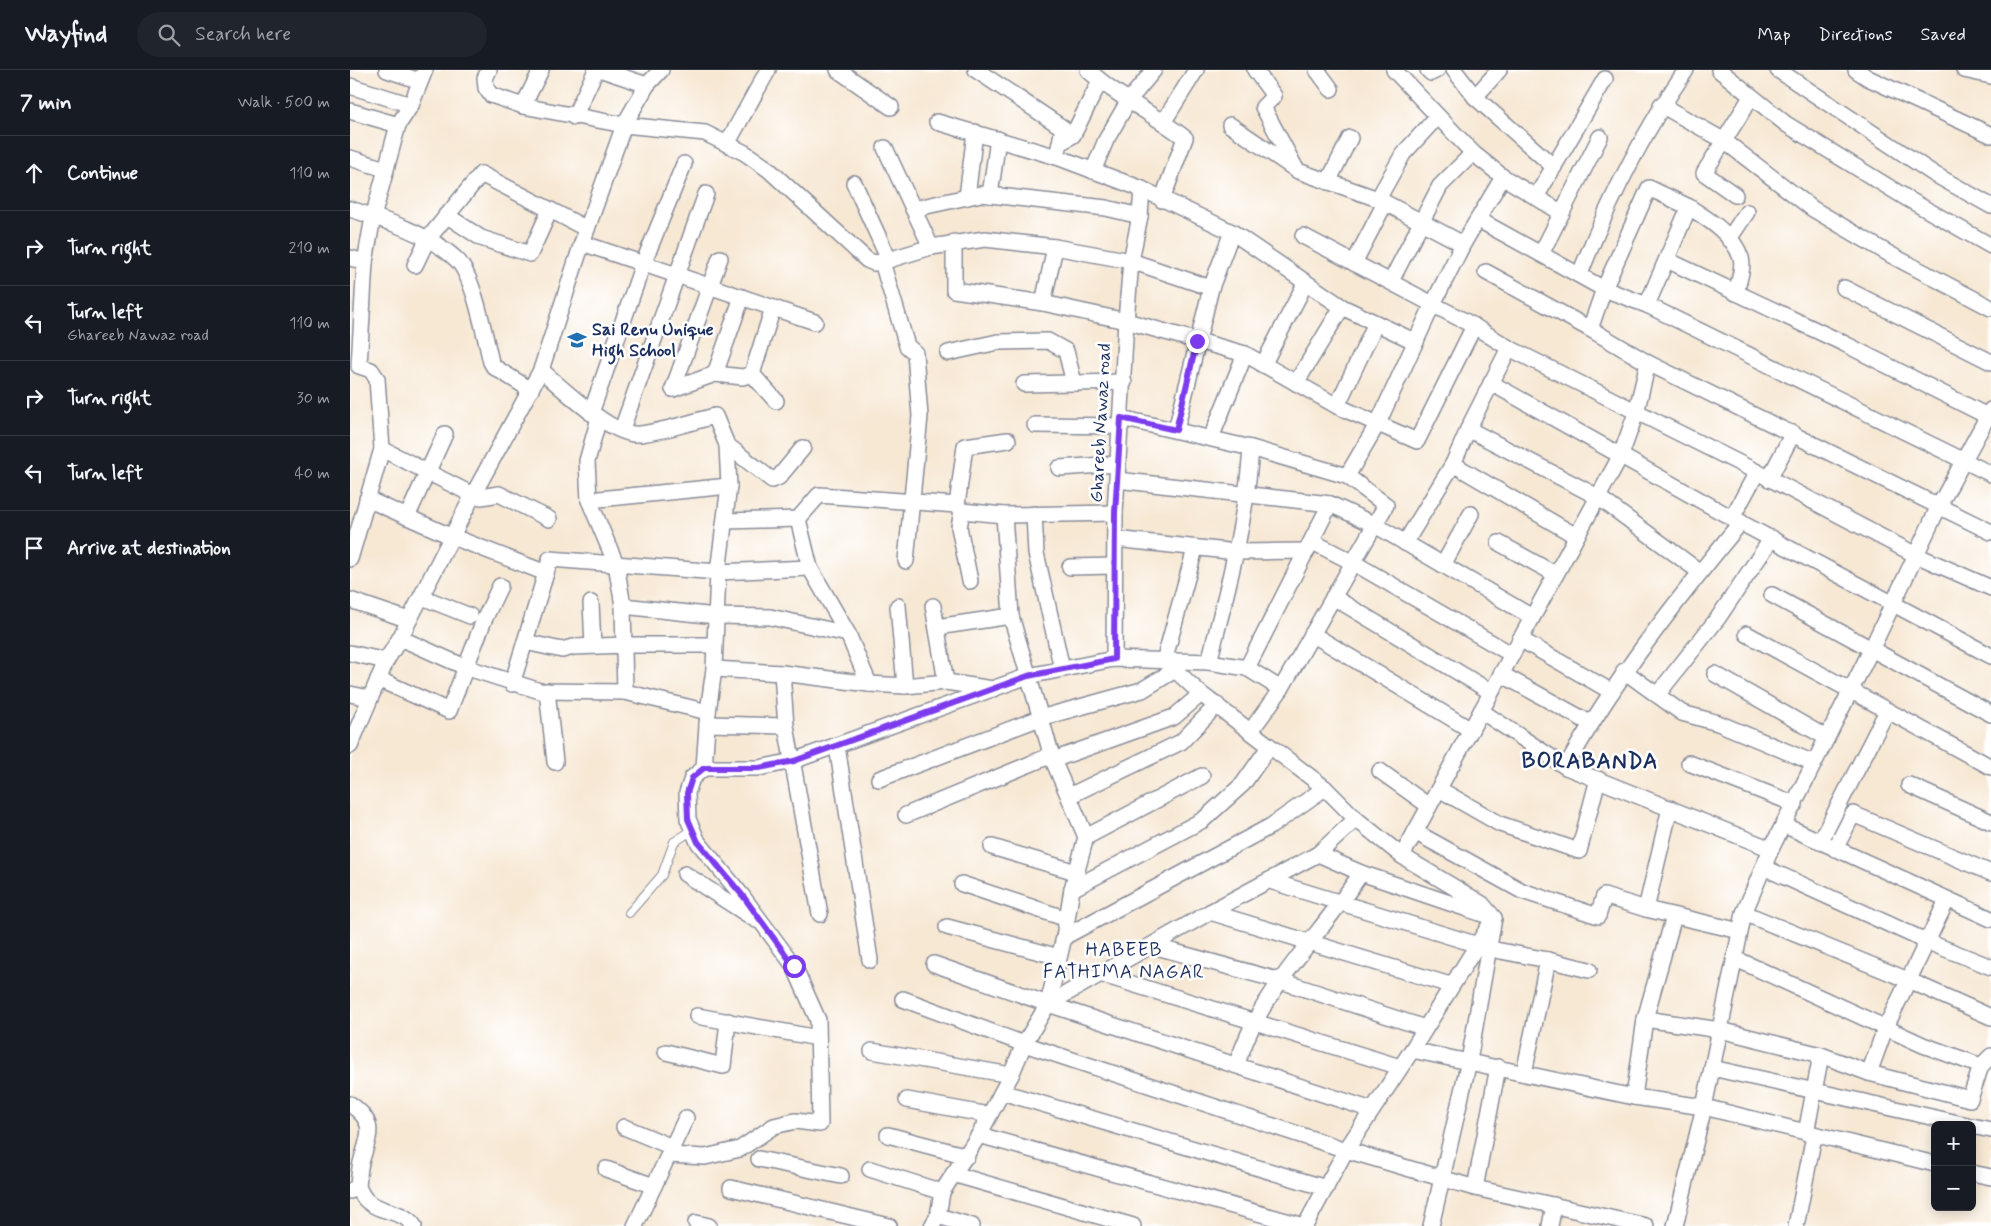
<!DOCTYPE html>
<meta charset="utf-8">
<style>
:root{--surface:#171b24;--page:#20242c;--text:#f1f3f6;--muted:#9ea1a6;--line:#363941}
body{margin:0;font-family:Mynerve,sans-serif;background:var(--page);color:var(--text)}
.controls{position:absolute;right:15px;bottom:15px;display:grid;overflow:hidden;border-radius:8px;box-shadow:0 2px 12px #0003}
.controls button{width:45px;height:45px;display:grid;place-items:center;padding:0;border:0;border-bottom:1px solid var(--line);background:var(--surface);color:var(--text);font:25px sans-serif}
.stop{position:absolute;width:15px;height:15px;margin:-11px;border:4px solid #7c3aed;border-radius:50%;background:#fff}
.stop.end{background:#7c3aed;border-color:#fff;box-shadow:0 1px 5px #0008}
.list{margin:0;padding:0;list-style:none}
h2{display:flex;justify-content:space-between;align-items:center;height:65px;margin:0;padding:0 20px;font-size:21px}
h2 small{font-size:16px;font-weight:400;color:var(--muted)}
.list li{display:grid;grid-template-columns:32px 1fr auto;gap:15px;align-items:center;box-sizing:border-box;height:75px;padding:0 20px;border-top:1px solid var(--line)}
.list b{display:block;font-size:19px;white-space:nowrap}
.list p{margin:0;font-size:16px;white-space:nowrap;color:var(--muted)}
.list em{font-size:16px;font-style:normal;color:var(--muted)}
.icon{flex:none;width:28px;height:28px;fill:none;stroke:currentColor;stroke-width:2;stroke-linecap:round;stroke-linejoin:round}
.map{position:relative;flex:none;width:1641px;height:1156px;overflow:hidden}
header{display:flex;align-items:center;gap:30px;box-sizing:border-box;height:70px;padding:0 25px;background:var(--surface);border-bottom:1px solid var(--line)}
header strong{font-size:24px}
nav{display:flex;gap:28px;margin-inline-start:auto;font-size:18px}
.search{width:350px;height:45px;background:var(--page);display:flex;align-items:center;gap:12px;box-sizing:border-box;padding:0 18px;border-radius:28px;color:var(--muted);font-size:19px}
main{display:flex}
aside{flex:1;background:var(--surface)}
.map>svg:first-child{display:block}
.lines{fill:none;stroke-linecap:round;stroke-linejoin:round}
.lane-casing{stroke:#898c99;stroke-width:10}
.street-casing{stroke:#898c99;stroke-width:18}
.lane{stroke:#fff;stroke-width:8}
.street{stroke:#fff;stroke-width:15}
.route{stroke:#7c3aed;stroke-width:6}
.labels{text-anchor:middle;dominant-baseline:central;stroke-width:5;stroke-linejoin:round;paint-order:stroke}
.poi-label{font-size:18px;font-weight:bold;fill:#1b2f5e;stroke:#fff;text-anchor:start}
.street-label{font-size:18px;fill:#1b2f5e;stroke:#fff}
.neighbourhood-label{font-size:19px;letter-spacing:1px;fill:#1b2f5e;stroke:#fff}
.district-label{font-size:22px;font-weight:bold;letter-spacing:1px;fill:#1b2f5e;stroke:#fff}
</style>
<header>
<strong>Wayfind</strong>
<div class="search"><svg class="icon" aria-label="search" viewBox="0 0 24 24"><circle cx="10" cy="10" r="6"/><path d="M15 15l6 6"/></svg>Search here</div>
<nav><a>Map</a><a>Directions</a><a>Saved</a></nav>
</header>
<main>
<aside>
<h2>7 min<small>Walk · 500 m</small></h2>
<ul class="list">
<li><svg class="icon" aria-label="ahead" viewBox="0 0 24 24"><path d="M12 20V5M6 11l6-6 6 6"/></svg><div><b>Continue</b></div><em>110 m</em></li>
<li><svg class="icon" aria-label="right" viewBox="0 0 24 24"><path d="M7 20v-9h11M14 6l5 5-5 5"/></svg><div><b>Turn right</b></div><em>210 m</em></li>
<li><svg class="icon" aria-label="left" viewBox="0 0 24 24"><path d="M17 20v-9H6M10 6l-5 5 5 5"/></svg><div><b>Turn left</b><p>Ghareeb Nawaz road</p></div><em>110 m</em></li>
<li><svg class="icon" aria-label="right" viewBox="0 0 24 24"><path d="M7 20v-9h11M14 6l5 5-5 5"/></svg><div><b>Turn right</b></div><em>30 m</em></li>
<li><svg class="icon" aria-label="left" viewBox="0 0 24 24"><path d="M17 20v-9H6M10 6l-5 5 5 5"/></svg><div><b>Turn left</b></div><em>40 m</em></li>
<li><svg class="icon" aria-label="arrive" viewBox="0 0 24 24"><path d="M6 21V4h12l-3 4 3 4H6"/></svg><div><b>Arrive at destination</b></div></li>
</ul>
</aside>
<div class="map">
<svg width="1641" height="1156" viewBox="0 0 1641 1156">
<rect width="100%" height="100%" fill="#fff"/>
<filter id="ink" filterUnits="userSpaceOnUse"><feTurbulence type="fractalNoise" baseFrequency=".02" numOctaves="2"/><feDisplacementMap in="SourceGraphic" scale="10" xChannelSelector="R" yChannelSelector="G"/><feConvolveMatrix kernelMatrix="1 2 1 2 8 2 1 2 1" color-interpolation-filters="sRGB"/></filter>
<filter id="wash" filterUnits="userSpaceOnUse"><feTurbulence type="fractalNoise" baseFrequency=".0096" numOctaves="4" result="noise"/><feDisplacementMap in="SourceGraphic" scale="20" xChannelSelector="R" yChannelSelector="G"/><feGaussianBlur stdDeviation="1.12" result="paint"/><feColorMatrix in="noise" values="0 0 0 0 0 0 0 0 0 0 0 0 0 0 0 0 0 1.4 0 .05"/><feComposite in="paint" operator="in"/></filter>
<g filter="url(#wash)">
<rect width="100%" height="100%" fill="#f7e8d4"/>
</g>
<g filter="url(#ink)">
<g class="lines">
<g class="lane-casing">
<path id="lane" d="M279,843L312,805L324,772L343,760"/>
</g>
<g class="street-casing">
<g id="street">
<path d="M37,0L70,11"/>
<path d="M139,0L135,8L136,18L141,25L173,36L274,55L355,63L395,83L418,99L517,190L524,193L532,192"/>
<path d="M252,0L297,15"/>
<path d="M488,0L541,37"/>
<path d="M626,0L713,58L707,87"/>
<path d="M738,0C767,27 804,44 835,68L812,130"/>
<path d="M905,0L924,26L913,37L946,99"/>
<path d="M967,0L981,19"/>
<path d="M1044,0L1123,83L1153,107L1212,143"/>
<path d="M1078,0L1081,3L1087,0"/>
<path d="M1104,0L1125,27L1204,97"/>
<path d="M1369,0L1436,54L1558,129L1641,176"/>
<path d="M1428,0L1584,104L1641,136"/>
<path d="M1506,0L1518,8L1641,65"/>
<path d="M1614,0L1641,6"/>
<path d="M0,16L61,35"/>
<path d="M1125,27L1149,0"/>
<path d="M1311,35L1373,70L1463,139L1541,185L1641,238"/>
<path d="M173,36L191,0"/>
<path d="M0,41L48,55"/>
<path d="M224,47L246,0"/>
<path d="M814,51L846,0"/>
<path d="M587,52L707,87L792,119L882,162L992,237L1066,272"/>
<path d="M880,55L948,101L1028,129L1113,174"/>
<path d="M710,73L723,65L750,11"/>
<path d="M377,74L418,0"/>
<path d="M535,78L581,177"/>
<path d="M0,88L35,99"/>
<path d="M743,101L756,70L779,30L804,0"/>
<path d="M978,112L1000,68"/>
<path d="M504,113L539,190"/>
<path d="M640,125L648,69"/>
<path d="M1385,125L1354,103L1401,27"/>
<path d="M617,127L625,62"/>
<path d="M1186,127L1255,9"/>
<path d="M1028,129L1053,84L1087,47"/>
<path d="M1339,137C1358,149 1384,165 1391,188C1394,198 1388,213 1386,223"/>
<path d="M0,139C35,150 80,164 107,190C124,206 135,268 141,292L144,297L181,320"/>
<path d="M563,139L631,124L756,138L790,146"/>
<path d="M96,145L131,168L180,184L200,140"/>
<path d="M1129,150L1254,219L1297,235L1641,404"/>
<path d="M953,166L1124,256L1159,278L1407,402L1566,485L1641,518"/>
<path d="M1379,169L1397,142"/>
<path d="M604,172V220L693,233L776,251L895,284L987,336L1067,371L1124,256"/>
<path d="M232,173L465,252"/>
<path d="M1191,184L1250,67"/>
<path d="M0,188L15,192"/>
<path d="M1317,190L1493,273L1641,348"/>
<path d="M1004,193L1035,133"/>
<path d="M65,195L77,170L131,104L237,159"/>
<path d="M1136,202L1240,259L1298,293L1641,462"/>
<path d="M1230,204C1258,132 1292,64 1336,0"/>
<path d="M1041,211L1090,116L1123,83"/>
<path d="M1494,218L1641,292"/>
<path d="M693,233L705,177"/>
<path d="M1240,259L1254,219L1299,118L1339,137L1297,235"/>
<path d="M598,283L648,272L698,271L716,281L724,313"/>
<path d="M913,295L955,214"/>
<path d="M191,300C212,318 262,367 290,364C315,361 341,352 365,346L377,375L379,416L368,502L364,599L358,642L354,698L342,708L337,723L338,749L348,772L393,827L444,896L468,950L470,1054L445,1051L424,1056L390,1079L355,1087L319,1085"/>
<path d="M365,304L392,227"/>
<path d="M402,304L426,331"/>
<path d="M946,313L992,237"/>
<path d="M1141,313L1382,448L1641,586"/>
<path d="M674,314L774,312"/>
<path d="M323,319L365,304L393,307L402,304L423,238"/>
<path d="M323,319L370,188"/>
<path d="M987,336L1026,253"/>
<path d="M241,343L293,194L334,94"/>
<path d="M249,348L237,391L239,430L266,494L273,536L275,622"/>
<path d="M685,355L771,356"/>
<path d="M272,359L356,124"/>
<path d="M1118,359L1248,427L1350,502"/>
<path d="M826,360L861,218L882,162"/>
<path d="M861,368L895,284"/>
<path d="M377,375L422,410L429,407L453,378"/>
<path d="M32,379L123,425L131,427L149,424L199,449"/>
<path d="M1103,394L1226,466"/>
<path d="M709,398L768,394"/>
<path d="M997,406L1028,353L1083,234L1113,174L1153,107"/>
<path d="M1419,409L1443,363"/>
<path d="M767,410L980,434L1025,455L1182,547"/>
<path d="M17,429L98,465L196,503L200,489L368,502L460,498"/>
<path d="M239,430L379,416"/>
<path d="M607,435L615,376L658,370"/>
<path d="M612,441L609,457L620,511"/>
<path d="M684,444L686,483L712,599"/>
<path d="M57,447L95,364"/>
<path d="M1382,448L1407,402"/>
<path d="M448,449L460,498L498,564L519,614"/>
<path d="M375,451L448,449L469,425L607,435L612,441L654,445L765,443"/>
<path d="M765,469L887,482L957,481"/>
<path d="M963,472L1004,493L1161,584"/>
<path d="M1055,473L1103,394L1121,353L1159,278"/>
<path d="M1149,473L1205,504"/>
<path d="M0,489L32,379L27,309L21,300L9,296L15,192L23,147L48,55L61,35L75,0"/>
<path d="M556,491L570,346L565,283L557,276L532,192L581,177L635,169L705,177L781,191L861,218"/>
<path d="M1093,495L1121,444"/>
<path d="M720,497L764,496"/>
<path d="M1422,525L1641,644"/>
<path d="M72,527L120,546"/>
<path d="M983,527L1141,622"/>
<path d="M0,530L59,550"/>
<path d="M241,533L243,576"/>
<path d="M273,536L366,546L420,547L498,564"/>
<path d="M548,536L555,616"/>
<path d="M583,536L596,612"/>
<path d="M587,557L661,546"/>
<path d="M962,564L1121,660"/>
<path d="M1397,564L1641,697"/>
<path d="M50,568L115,597L190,621L275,622L358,642"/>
<path d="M1170,569L1262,622"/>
<path d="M175,572L212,580L223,577L275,575H364"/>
<path d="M0,583L36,591"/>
<path d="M764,589L765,443L776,251L781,191L790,146L792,119"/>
<path d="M814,591L845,479"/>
<path d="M822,591L825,600L851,624L975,718L1006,749L1052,786L1132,834L1144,848L1119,991L1081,1156"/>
<path d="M859,592C877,521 896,452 901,378"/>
<path d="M897,598L980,434"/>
<path d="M364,599L432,603L519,614L555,616L596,612L643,619"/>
<path d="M1274,601L1332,643L1368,653L1464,693"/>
<path d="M432,603L436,656L470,844"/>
<path d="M1151,604L1240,653"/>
<path d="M1365,604L1477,668"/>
<path d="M28,609L99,641L134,550L150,516"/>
<path d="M162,614L196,503"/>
<path d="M197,621L205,692"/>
<path d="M0,624L19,628"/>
<path d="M1307,625L1368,548L1422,468"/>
<path d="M1131,641L1216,697L1421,779"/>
<path d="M357,654L436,656"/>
<path d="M900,662L931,619"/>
<path d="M0,676L36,591L50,568L123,425L191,300L232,173L274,55L297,15L311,0"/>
<path d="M487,676L520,890"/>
<path d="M703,690L824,647L851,624"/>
<path d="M1339,693L1445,734"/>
<path d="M1216,697C1265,608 1327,530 1391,452"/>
<path d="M354,698H409L443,691L678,606L764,589L859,592L897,598L931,619L1036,435L997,406L901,378L771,348"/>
<path d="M1030,701L1079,736"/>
<path d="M529,709L690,648L792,620L825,600"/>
<path d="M1559,715L1641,752"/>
<path d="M1089,719L1150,754L1229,781L1248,709"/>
<path d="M719,726L831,672L867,635"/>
<path d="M556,745L702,685"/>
<path d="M1434,755L1641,849"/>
<path d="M1065,762L1172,821L1248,846L1254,826L1296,839L1390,861"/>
<path d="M736,767L852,706"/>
<path d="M1470,772L1537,641"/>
<path d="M642,777L726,802"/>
<path d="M1485,779L1503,744L1641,803"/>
<path d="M1052,786L1271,385L1286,343L1298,293"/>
<path d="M1413,797L1578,872L1641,897"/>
<path d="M335,804L406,850"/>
<path d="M920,811L1128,875"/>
<path d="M612,814L717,849"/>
<path d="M722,819L853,750L893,714L919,677"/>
<path d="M1296,839L1320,738"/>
<path d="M860,842L1100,915"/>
<path d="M1394,843L1558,910L1641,947"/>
<path d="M597,857L709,887"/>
<path d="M714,867L921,756L975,718"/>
<path d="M803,876L931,911L1075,958"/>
<path d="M1140,879L1198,890L1174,1003"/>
<path d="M1384,888L1573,975L1631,996L1641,986"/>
<path d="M1198,890L1239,900"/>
<path d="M584,894L698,934L1022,1040"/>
<path d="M750,904L1050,997"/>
<path d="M553,929L674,974L996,1080L1125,1118L1296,1156"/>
<path d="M698,934L860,842L968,784L1006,749"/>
<path d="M347,946L468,968"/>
<path d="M1295,949L1370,960L1471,985L1519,1003L1620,1029L1631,996"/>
<path d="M1062,980L1284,1027L1354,1037L1585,1094"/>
<path d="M522,981L661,1005"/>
<path d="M316,982L373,996L378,951"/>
<path d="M886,995C892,981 897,966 904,953C933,899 978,854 1011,803"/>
<path d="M1362,998L1617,1055"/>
<path d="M1519,1003L1535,959L1597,830"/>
<path d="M652,1022L976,1118"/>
<path d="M1284,1027L1295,949L1324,846"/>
<path d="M557,1030L639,1045"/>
<path d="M0,1034C26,1052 20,1063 12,1089C9,1098 9,1108 8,1117L0,1121"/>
<path d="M1622,1056L1641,1060"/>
<path d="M274,1057L322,1077"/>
<path d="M1456,1063L1471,985"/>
<path d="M538,1065L617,1086"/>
<path d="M629,1065L954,1156"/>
<path d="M409,1089L491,1106"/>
<path d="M256,1099L304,1116"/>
<path d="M520,1099L592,1122"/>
<path d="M1622,1103L1641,1107"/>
<path d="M603,1104L783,1156"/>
<path d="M8,1117C10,1121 13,1127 16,1130C29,1143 54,1140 64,1156"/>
<path d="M381,1118L539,1156"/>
<path d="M1125,1118L1148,997"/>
<path d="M588,1146L622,1156"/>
<path d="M346,1153L359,1156"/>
<path d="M285,1156L336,1048"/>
<path d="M582,1156L588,1146L592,1122L629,1065L661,1005L674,974L698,934L714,867L722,819L736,767L703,690L661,546L654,445"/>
<path d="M955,1156L996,1080L1062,980L1144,848L1011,803L968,784"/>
<path d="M1200,1156L1204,1135"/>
<path d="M1325,1156L1354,1037L1394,843L1421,779L1521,580L1589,436L1641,340"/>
<path d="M1446,1156L1464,1066"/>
</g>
</g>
<use href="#lane" class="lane"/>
<use href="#street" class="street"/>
</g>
</g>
<g class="lines" filter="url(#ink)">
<path class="route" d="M444,896L393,826L348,772L338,749L337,723L342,708L354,698H409L444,691L678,606L764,589L765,443L771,348L826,360L847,271"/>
</g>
<defs>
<g id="university-bare" transform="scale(1.5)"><path d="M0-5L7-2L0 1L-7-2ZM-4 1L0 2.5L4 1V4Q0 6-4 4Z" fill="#1f6fb2" stroke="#fff" stroke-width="2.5" paint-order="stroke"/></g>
</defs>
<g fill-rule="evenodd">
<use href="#university-bare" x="227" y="270"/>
</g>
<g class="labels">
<g class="poi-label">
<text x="242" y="260">Sai Renu Unique<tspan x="242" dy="21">High School</tspan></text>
</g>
<g class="street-label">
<text transform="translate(751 353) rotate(-87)">Ghareeb Nawaz road</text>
</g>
<g class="neighbourhood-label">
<text x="774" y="880">HABEEB<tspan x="774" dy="22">FATHIMA NAGAR</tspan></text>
</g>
<g class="district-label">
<text x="1240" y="692">BORABANDA</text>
</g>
</g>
</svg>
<div class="controls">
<button>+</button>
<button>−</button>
</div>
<div class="stop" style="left:444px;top:896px"></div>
<div class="stop end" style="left:847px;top:271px"></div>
</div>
</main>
